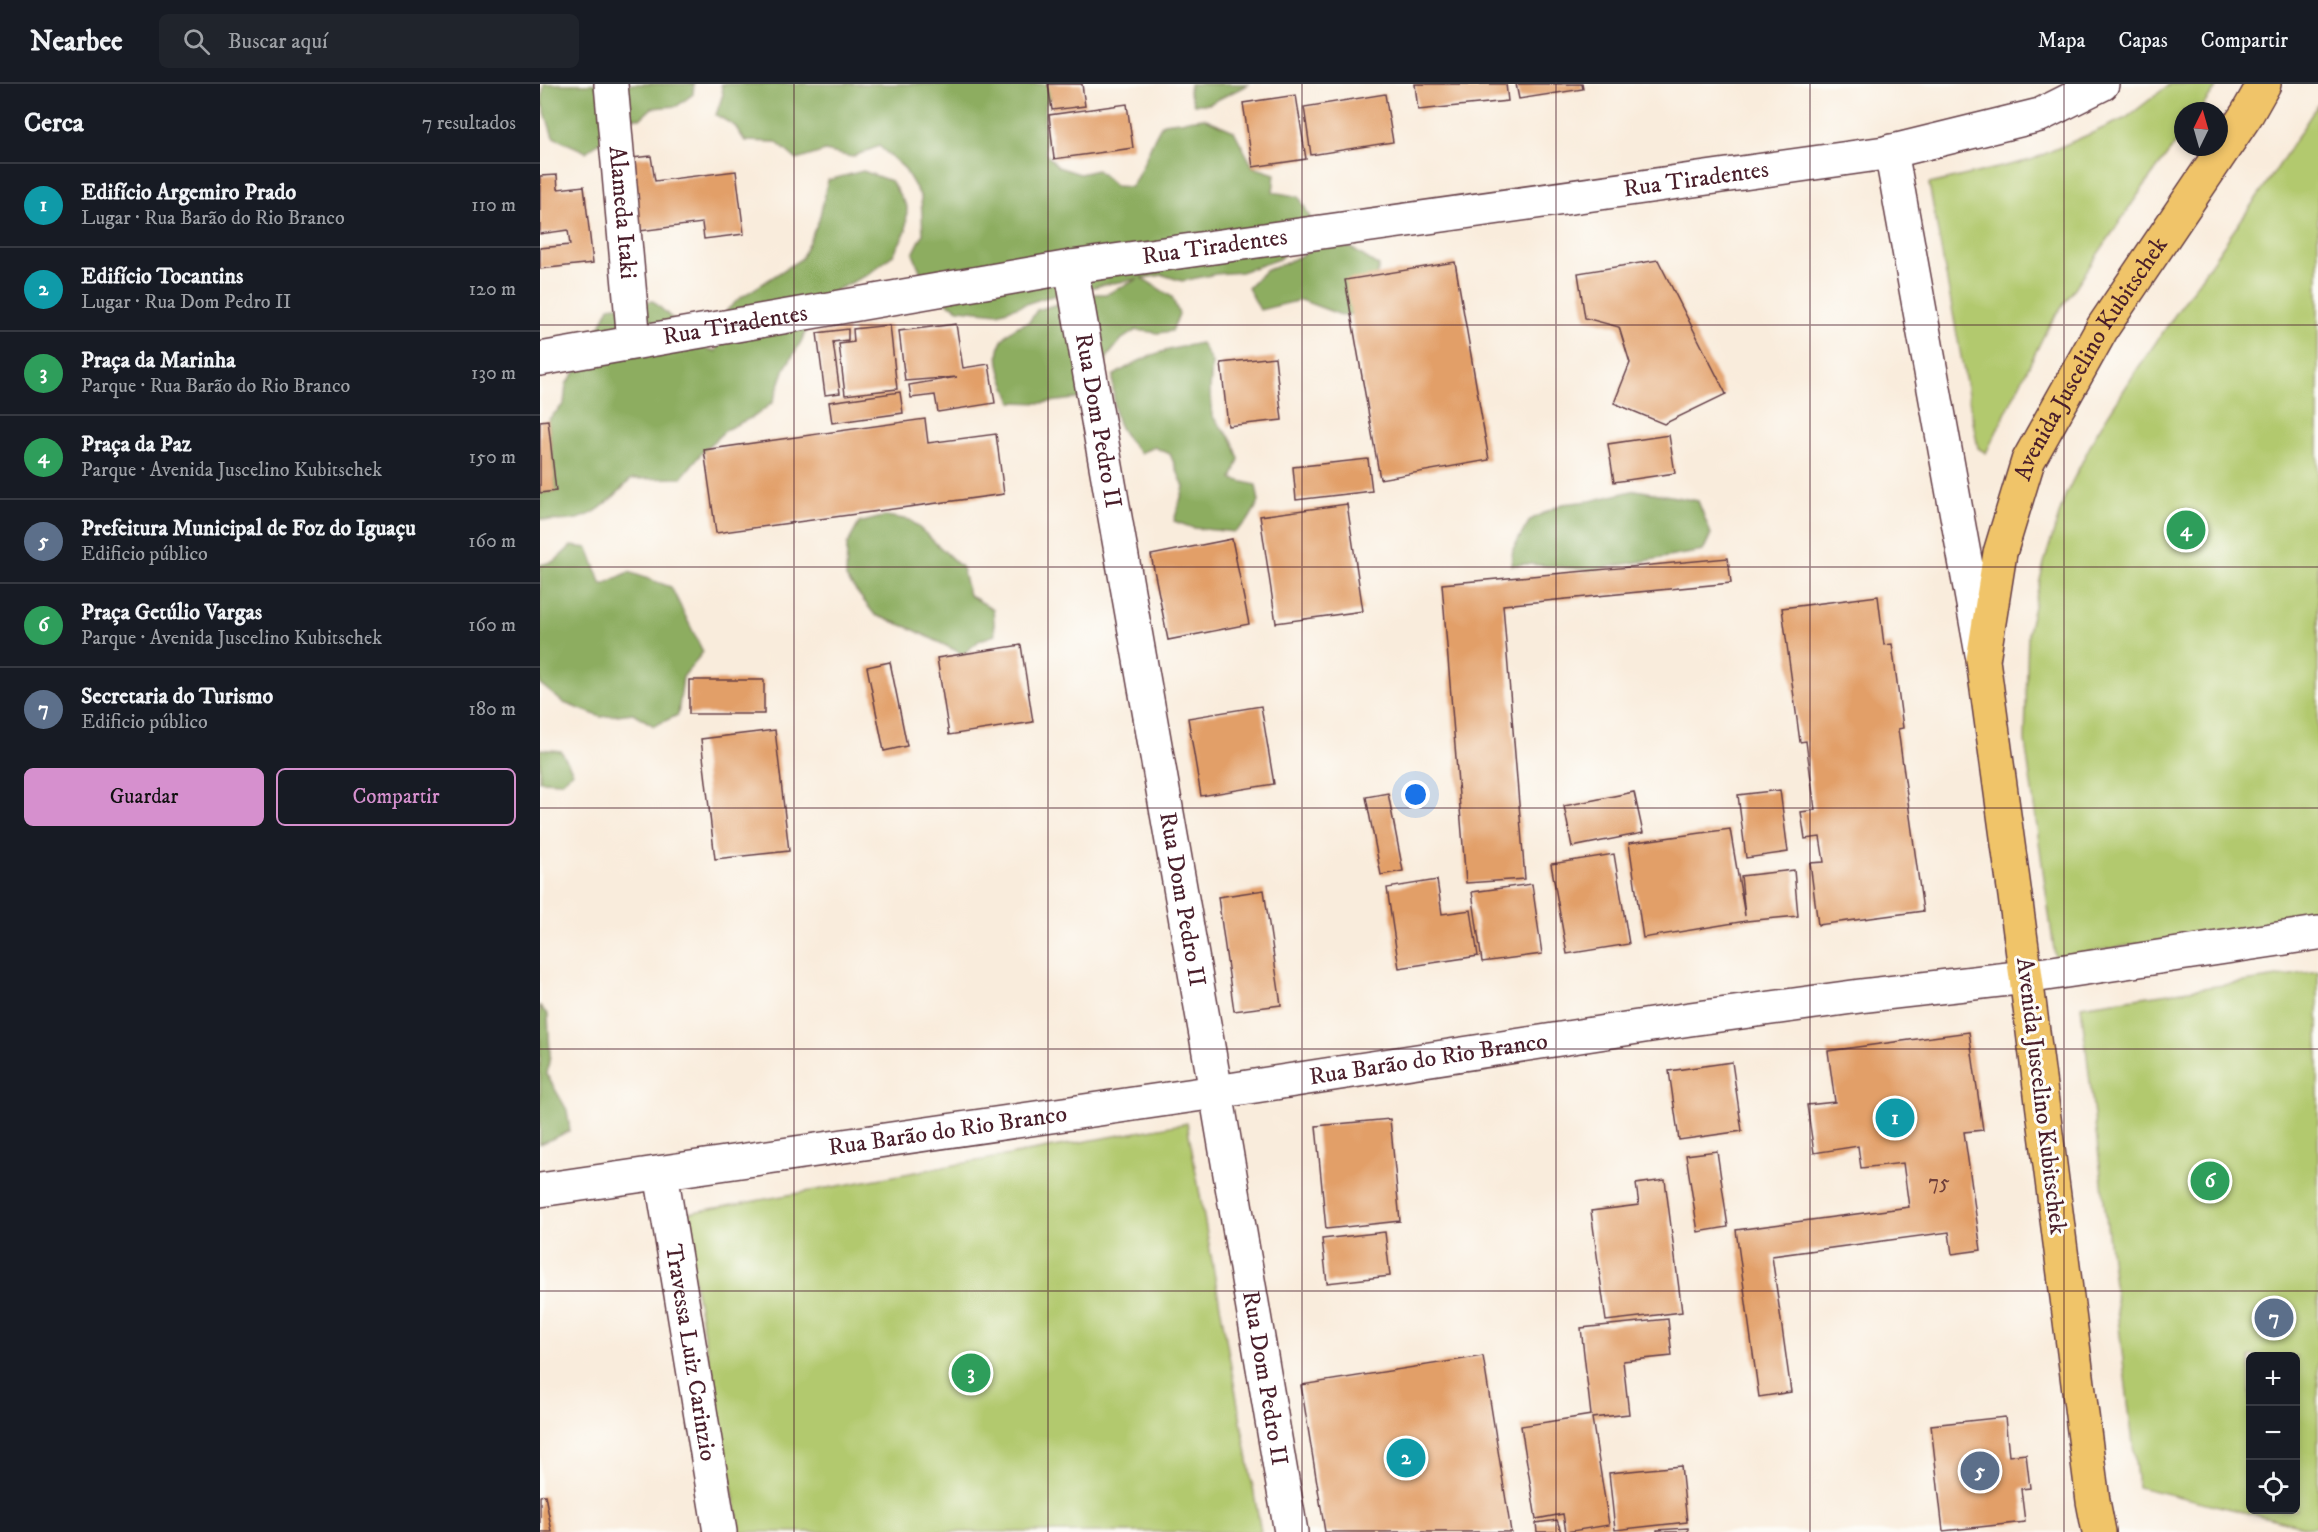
<!DOCTYPE html>
<html lang="es">
<meta charset="utf-8">
<style>
:root{--surface:#171b24;--page:#20242c;--text:#f1f3f6;--muted:#9ea1a6;--line:#363941;--accent:#d690ce}
body{margin:0;font-family:"IM FELL DW Pica",serif;background:var(--page);color:var(--text)}
.controls{position:absolute;right:18px;bottom:18px;display:grid;overflow:hidden;border-radius:9px;box-shadow:0 3px 9px #0003}
.controls button{width:54px;height:54px;display:grid;place-items:center;padding:0;border:0;border-bottom:2px solid var(--line);background:var(--surface);color:var(--text);font:30px sans-serif}
.compass{position:absolute;left:1634px;top:18px;width:54px;height:54px;border-radius:50%;background:var(--surface);box-shadow:0 3px 9px #0003;rotate:5deg}
.you{position:absolute;left:876px;top:711px;width:21px;height:21px;margin:-15px;border:4px solid #fff;border-radius:50%;background:#1a73e8;box-shadow:0 0 0 9px #1a73e833}
.badge{display:grid;place-items:center;width:39px;height:39px;border-radius:50%;background:var(--accent);color:#fff;font-size:20px;font-weight:700}
.pin{position:absolute;translate:-50% -50%;border:3px solid #fff;box-shadow:0 2px 6px #0006}
.list{margin:0;padding:0;list-style:none}
h2{display:flex;justify-content:space-between;align-items:center;height:78px;margin:0;padding:0 24px;font-size:26px}
h2 small{font-size:20px;font-weight:400;color:var(--muted)}
.list li{display:grid;grid-template-columns:39px 1fr auto;gap:18px;align-items:center;box-sizing:border-box;height:84px;padding:0 24px;border-top:2px solid var(--line)}
.list b{display:block;font-size:22px;white-space:nowrap}
.list p{margin:0;font-size:20px;white-space:nowrap;color:var(--muted)}
.list em{font-size:20px;font-style:normal;color:var(--muted)}
.actions{display:flex;gap:12px;padding:18px 24px}
.actions a{flex:1;padding:14px 0;border:2px solid var(--accent);border-radius:9px;text-align:center;font-size:21px;color:var(--accent)}
.actions .main{background:var(--accent);color:#111}
.icon{flex:none;width:33px;height:33px;fill:none;stroke:currentColor;stroke-width:2;stroke-linecap:round;stroke-linejoin:round}
.map{position:relative;flex:none;width:1778px;height:1448px;overflow:hidden}
header{display:flex;align-items:center;gap:36px;box-sizing:border-box;height:84px;padding:0 30px;background:var(--surface);border-bottom:2px solid var(--line)}
header strong{font-size:28px}
nav{display:flex;gap:33px;margin-inline-start:auto;font-size:21px}
.search{width:420px;height:54px;background:var(--page);display:flex;align-items:center;gap:15px;box-sizing:border-box;padding:0 21px;border-radius:9px;color:var(--muted);font-size:22px}
main{display:flex}
aside{flex:1;background:var(--surface)}
.map>svg:first-child{display:block}
.green{fill:#b2c96e;stroke:#7e744c;stroke-width:1.5;fill-rule:evenodd}
.forest{fill:#8dad61;stroke:#6c6646;stroke-width:1.5}
.building{fill:#e29f67}
.lines{fill:none;stroke-linecap:round;stroke-linejoin:round}
.minor-casing{stroke:#643e46;stroke-width:36}
.major-casing{stroke:#643e46;stroke-width:36}
.minor{stroke:#fff;stroke-width:33}
.major{stroke:#f0c469;stroke-width:33}
.grid{fill:none;stroke:#4a1f2b;stroke-width:1.5;stroke-opacity:0.55}
.labels{text-anchor:middle;dominant-baseline:central;stroke-width:6;stroke-linejoin:round;paint-order:stroke}
.number-label{font-size:21px;fill:#703f3a}
.street-label{font-size:24px;fill:#4a1f2b;stroke:#fdfcf7}
</style>
<header>
<strong>Nearbee</strong>
<div class="search"><svg class="icon" aria-label="search" viewBox="0 0 24 24"><circle cx="10" cy="10" r="6"/><path d="M15 15l6 6"/></svg>Buscar aquí</div>
<nav><a>Mapa</a><a>Capas</a><a>Compartir</a></nav>
</header>
<main>
<aside>
<h2>Cerca<small>7 resultados</small></h2>
<ul class="list">
<li><span class="badge" style="background:#0f9aa8">1</span><div><b>Edifício Argemiro Prado</b><p>Lugar · Rua Barão do Rio Branco</p></div><em>110 m</em></li>
<li><span class="badge" style="background:#0f9aa8">2</span><div><b>Edifício Tocantins</b><p>Lugar · Rua Dom Pedro II</p></div><em>120 m</em></li>
<li><span class="badge" style="background:#2e9e5b">3</span><div><b>Praça da Marinha</b><p>Parque · Rua Barão do Rio Branco</p></div><em>130 m</em></li>
<li><span class="badge" style="background:#2e9e5b">4</span><div><b>Praça da Paz</b><p>Parque · Avenida Juscelino Kubitschek</p></div><em>150 m</em></li>
<li><span class="badge" style="background:#5c6f8a">5</span><div><b>Prefeitura Municipal de Foz do Iguaçu</b><p>Edificio público</p></div><em>160 m</em></li>
<li><span class="badge" style="background:#2e9e5b">6</span><div><b>Praça Getúlio Vargas</b><p>Parque · Avenida Juscelino Kubitschek</p></div><em>160 m</em></li>
<li><span class="badge" style="background:#5c6f8a">7</span><div><b>Secretaria do Turismo</b><p>Edificio público</p></div><em>180 m</em></li>
</ul>
<div class="actions"><a class="main">Guardar</a><a>Compartir</a></div>
</aside>
<div class="map">
<svg width="1778" height="1448" viewBox="0 0 1778 1448">
<rect width="100%" height="100%" fill="#fdfcf7"/>
<filter id="ink" filterUnits="userSpaceOnUse"><feTurbulence type="fractalNoise" baseFrequency=".0167" numOctaves="2"/><feDisplacementMap in="SourceGraphic" scale="12" xChannelSelector="R" yChannelSelector="G"/><feConvolveMatrix kernelMatrix="1 2 1 2 8 2 1 2 1" color-interpolation-filters="sRGB"/></filter>
<filter id="wash" filterUnits="userSpaceOnUse"><feTurbulence type="fractalNoise" baseFrequency=".008" numOctaves="4" result="noise"/><feDisplacementMap in="SourceGraphic" scale="24" xChannelSelector="R" yChannelSelector="G"/><feGaussianBlur stdDeviation="1.35" result="paint"/><feColorMatrix in="noise" values="0 0 0 0 0 0 0 0 0 0 0 0 0 0 0 0 0 1.4 0 .05"/><feComposite in="paint" operator="in"/></filter>
<g filter="url(#wash)">
<rect width="100%" height="100%" fill="#f9ecdc"/>
<g class="green">
<path d="M1630,0H1679L1659,27H1643V49L1602,105L1507,245L1446,369L1438,364L1389,100L1491,76L1586,34Z"/>
<path d="M1778,20V833L1515,873L1485,657L1488,548L1504,479L1525,412L1557,348L1598,284L1738,83Z"/>
<path d="M1778,887V1442L1771,1444L1598,1403L1541,922ZM1756,1272V1426H1710V1272Z"/>
<path d="M647,1039L721,1448H200L142,1130Z"/>
</g>
<g class="forest">
<path d="M4,0H154L153,10L137,22L112,24L101,34L79,33L62,56L46,68L13,53L2,19Z"/>
<path d="M181,0H517L506,20L504,42L506,70L518,83L540,90L557,86L575,102L591,103C605,83 609,59 623,39L664,34L694,47L713,83L735,90L733,108L759,113L778,148L754,161L739,175L701,188L676,190L642,197L623,191L602,194L632,213L639,230L632,247L618,249L596,246L582,255L568,272L561,289L542,314L502,319L472,318C458,285 444,252 489,238L497,226L553,210H567L598,195L567,200L504,214L458,229L419,225L386,208L381,189L373,170L383,150L381,113L364,84L339,62L312,73L285,67L257,76L236,58L205,57L195,42L176,31L183,10Z"/>
<path d="M650,0H709L669,20H654L649,8Z"/>
<path d="M323,87L351,97L367,123L366,147L353,171L327,191L296,206L275,227L261,258L245,284L233,318L215,332L187,345L164,366L141,394L91,395C61,426 46,443 0,435V409L16,407L8,336L24,320L26,300L43,278L69,223L113,217L148,249L154,262L176,267L187,226L200,214L261,175L279,136L288,96Z"/>
<path d="M784,160L811,164L839,182L833,209L821,230L801,231L761,216L720,226L708,204L725,187L746,179Z"/>
<path d="M661,259L672,279L670,306L672,332L692,356L699,375L692,395L716,401L719,418L709,435L695,448L653,444L634,437L644,403L630,370L614,363L600,369C572,340 574,332 573,292C605,271 623,266 661,259Z"/>
<path d="M1096,406L1158,417L1171,450L1163,467L1051,486L988,480L971,481L973,465L990,436L1022,420L1050,417Z"/>
<path d="M346,432L370,436L386,450L422,484L429,511L453,525L455,551L440,556L423,570L370,544L335,531L306,494L307,461L319,439Z"/>
<path d="M31,462L48,464L62,501L89,488L131,503L163,568L143,593L138,631L114,642L93,629L61,633L24,619L0,600V481L15,477Z"/>
<path d="M0,665L21,667L33,688L21,698L0,697Z"/>
<path d="M0,922L8,931L10,970L7,991L27,1026L30,1047L0,1060Z"/>
</g>
<g id="blocks">
<g class="building">
<path d="M508,0H542L545,22L512,26Z"/>
<path d="M875,0H966L968,17L878,26Z"/>
<path d="M976,0H1042L1043,5L979,15Z"/>
<path d="M845,10L853,58L771,71L764,23Z"/>
<path d="M756,11L766,75L713,83L703,19Z"/>
<path d="M587,20L593,64L514,75L509,31Z"/>
<path d="M111,72L115,97L196,87L204,150L164,155L162,139L92,148L82,75Z"/>
<path d="M17,91L18,105L44,102L53,179L0,185V164L30,161L28,146L0,150V92Z"/>
<path d="M1118,176L1186,310L1124,340L1074,319L1090,279L1079,243L1045,234L1038,189Z"/>
<path d="M915,178L949,376L840,395L805,196Z"/>
<path d="M416,240L423,284L449,280L455,319L398,328L395,311L371,314L369,301L417,293L365,297L359,247Z"/>
<path d="M350,241L357,305L305,311L299,260L314,258L313,245Z"/>
<path d="M308,245V256L293,258L300,309L285,311L277,249Z"/>
<path d="M735,273L742,336L688,342L681,279Z"/>
<path d="M360,308L363,329L292,339L289,318Z"/>
<path d="M385,335L388,359L456,350L464,410L176,449L164,366Z"/>
<path d="M8,336L16,407L0,409V337Z"/>
<path d="M1129,351L1135,389L1074,398L1068,360Z"/>
<path d="M828,375L832,407L756,416L753,383Z"/>
<path d="M807,420L823,527L736,539L720,432Z"/>
<path d="M692,455L709,540L628,556L611,471Z"/>
<path d="M1188,474L1191,499L963,521L985,795L926,799L902,500Z"/>
<path d="M1338,512L1344,561L1352,560L1363,644L1358,645L1383,827L1278,841L1270,779L1284,778L1280,753L1265,755L1261,728L1275,726L1266,657L1260,658L1242,524Z"/>
<path d="M481,561L493,638L409,651L397,574Z"/>
<path d="M350,578L367,662L344,667L327,583Z"/>
<rect x="149" y="596" width="75" height="34"/>
<path d="M721,622L734,700L661,712L648,634Z"/>
<path d="M235,646L249,767L175,775L161,655Z"/>
<path d="M1240,706L1248,768L1206,774L1198,711Z"/>
<path d="M1094,708L1103,749L1032,763L1024,722Z"/>
<path d="M848,709L863,787L841,791L826,713Z"/>
<path d="M1190,745L1205,832L1201,792L1254,786L1258,832L1206,837L1103,854L1089,759Z"/>
<path d="M1074,770L1089,860L1027,870L1011,780Z"/>
<path d="M897,796L902,830L931,826L938,872L859,884L847,804Z"/>
<path d="M992,800L1002,870L942,878L932,808Z"/>
<path d="M724,806L741,921L694,927L678,813Z"/>
<path d="M1429,948L1443,1046L1424,1048L1441,1166L1412,1170L1409,1148L1232,1172L1251,1308L1219,1313L1196,1146L1369,1123L1363,1079L1321,1084L1318,1062L1274,1069L1267,1021L1295,1018L1288,967Z"/>
<path d="M1192,978L1202,1047L1139,1056L1129,987Z"/>
<path d="M850,1035L860,1137L786,1145L776,1042Z"/>
<path d="M1177,1067L1188,1143L1158,1148L1146,1071Z"/>
<path d="M1125,1096L1142,1228L1066,1237L1051,1127L1099,1121L1096,1100Z"/>
<path d="M845,1148L850,1192L787,1199L782,1155Z"/>
<path d="M1128,1235L1132,1272L1083,1277L1089,1330L1052,1334L1069,1441L1026,1448L1023,1430L996,1435L981,1342L1051,1331L1041,1244Z"/>
<path d="M943,1272L971,1448H785L761,1301Z"/>
<path d="M1465,1333L1469,1372L1486,1370L1490,1404L1481,1405L1485,1438L1403,1447L1391,1341Z"/>
<path d="M1141,1382L1147,1438L1075,1446L1069,1389Z"/>
<path d="M5,1411L12,1448H0V1412Z"/>
<path d="M1017,1436L1021,1448H997L996,1439Z"/>
<path d="M1148,1444V1448H1117V1446Z"/>
</g>
</g>
</g>
<g filter="url(#ink)">
<use href="#blocks" fill-opacity="0" stroke="#643e46" stroke-width="1.5"/>
<g class="lines">
<g class="minor-casing">
<g id="minor">
<path id="s1" d="M71,0L94,258"/>
<path d="M1351,67L1442,570"/>
<path id="s2" d="M531,183L676,1008L751,1448"/>
<path id="s3" d="M0,275L531,183L1345,69L1500,31L1562,0"/>
<path id="s4" d="M121,1089L180,1448"/>
<path id="s5" d="M0,1106L676,1008L1150,935L1320,912L1486,893L1778,849"/>
</g>
</g>
<g class="major-casing">
<g id="major">
<path id="s6" d="M1559,1448L1553,1417L1486,893L1443,576L1460,469L1488,377L1563,243L1707,30L1724,0"/>
</g>
</g>
<use href="#minor" class="minor"/>
<use href="#major" class="major"/>
</g>
</g>
<path class="grid" d="M254,0V1448M508,0V1448M762,0V1448M1016,0V1448M1270,0V1448M1524,0V1448M0,241H1778M0,483H1778M0,724H1778M0,965H1778M0,1207H1778"/>
<g class="labels">
<g class="number-label">
<text x="1399" y="1099">75</text>
</g>
<g class="street-label">
<text stroke="none"><textPath href="#s3" startOffset="1170">Rua Tiradentes</textPath></text>
<text stroke="none"><textPath href="#s1" startOffset="129">Alameda Itaki</textPath></text>
<text stroke="none"><textPath href="#s3" startOffset="684">Rua Tiradentes</textPath></text>
<text stroke="none"><textPath href="#s3" startOffset="198">Rua Tiradentes</textPath></text>
<text stroke="none"><textPath href="#s6" startOffset="1204">Avenida Juscelino Kubitschek</textPath></text>
<text stroke="none"><textPath href="#s2" startOffset="156">Rua Dom Pedro II</textPath></text>
<text stroke="none"><textPath href="#s2" startOffset="642">Rua Dom Pedro II</textPath></text>
<text stroke="none"><textPath href="#s5" startOffset="898">Rua Barão do Rio Branco</textPath></text>
<text transform="translate(1501 1012) rotate(83)">Avenida Juscelino Kubitschek</text>
<text stroke="none"><textPath href="#s5" startOffset="412">Rua Barão do Rio Branco</textPath></text>
<text stroke="none"><textPath href="#s4" startOffset="182">Travessa Luiz Carinzio</textPath></text>
<text stroke="none"><textPath href="#s2" startOffset="1128">Rua Dom Pedro II</textPath></text>
</g>
</g>
</svg>
<div class="controls">
<button>+</button>
<button>−</button>
<button><svg class="icon" aria-label="locate" viewBox="0 0 24 24"><circle cx="12" cy="12" r="6"/><path d="M12 2v4M12 18v4M2 12h4M18 12h4"/></svg></button>
</div>
<svg class="compass" viewBox="-18 -18 36 36"><path d="M0-13l5 13h-10z" fill="#e53935"/><path d="M0 13l5-13h-10z" fill="#9ea1a6"/></svg>
<div class="you"></div>
<div class="pin badge" style="left:1355px;top:1034px;background:#0f9aa8">1</div>
<div class="pin badge" style="left:866px;top:1374px;background:#0f9aa8">2</div>
<div class="pin badge" style="left:431px;top:1289px;background:#2e9e5b">3</div>
<div class="pin badge" style="left:1646px;top:446px;background:#2e9e5b">4</div>
<div class="pin badge" style="left:1440px;top:1387px;background:#5c6f8a">5</div>
<div class="pin badge" style="left:1670px;top:1097px;background:#2e9e5b">6</div>
<div class="pin badge" style="left:1734px;top:1234px;background:#5c6f8a">7</div>
</div>
</main>
